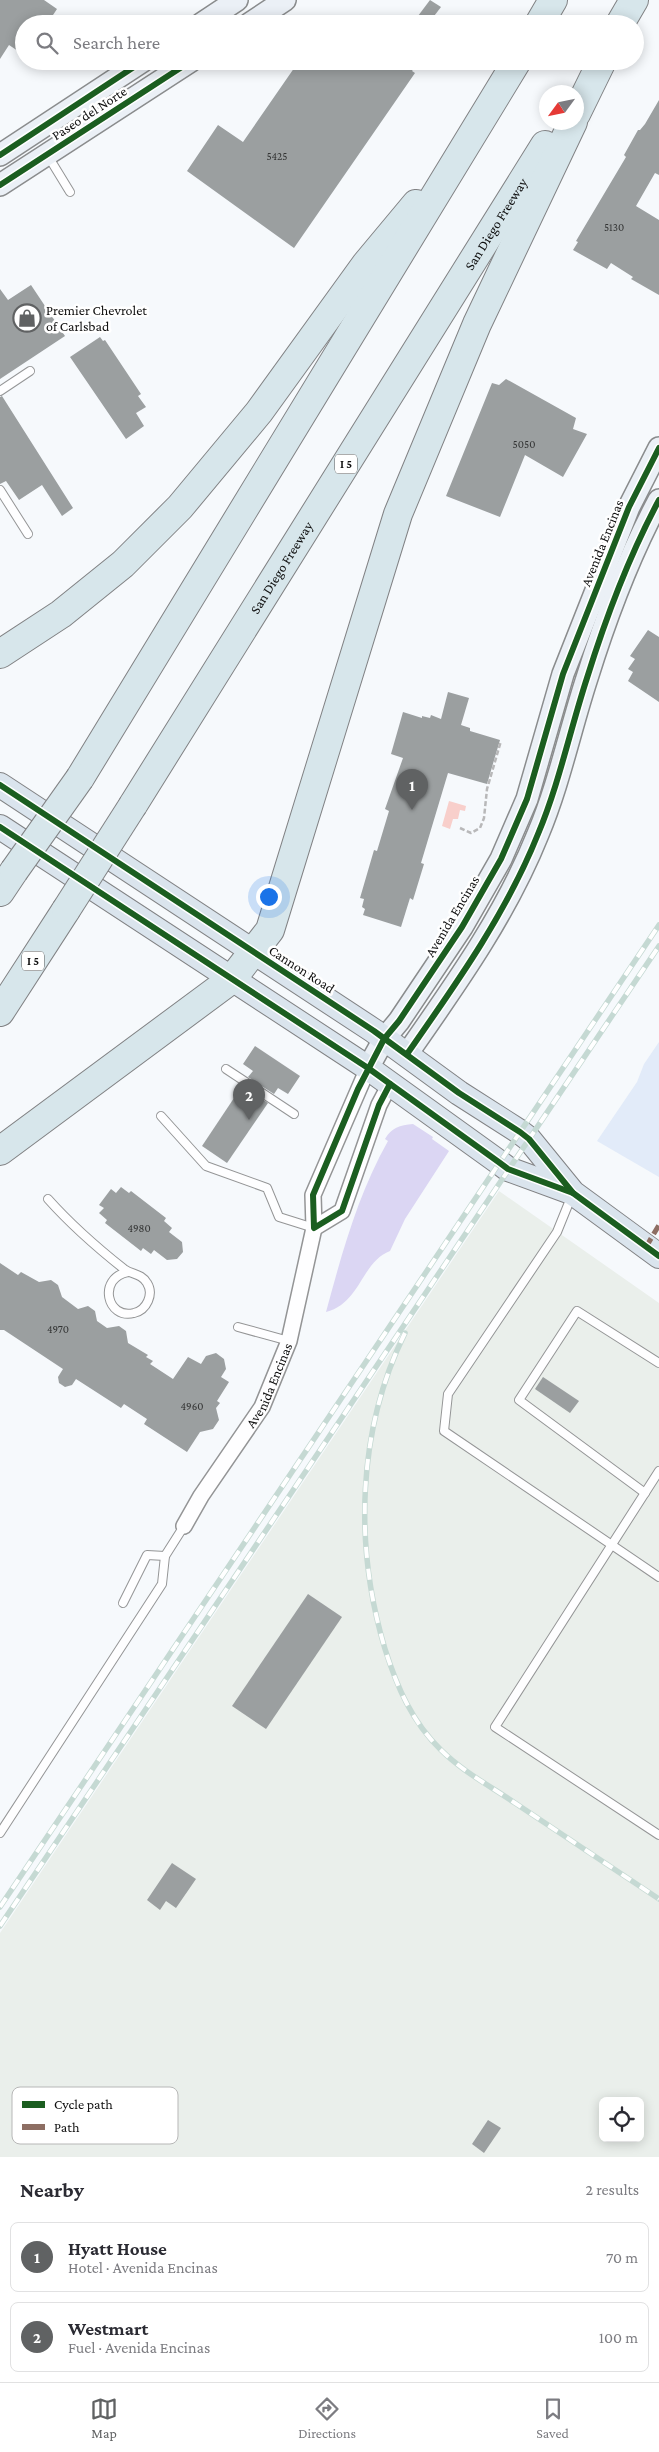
<!DOCTYPE html>
<meta charset="utf-8">
<style>
:root{--surface:#fff;--page:#f7f7f7;--text:#2b2b33;--muted:#7c7c81;--line:#e1e1e2;--accent:#606263}
body{margin:0;font-family:"Crimson Pro",serif;background:var(--page);color:var(--text)}
.controls{position:absolute;right:15px;bottom:15px;display:grid;overflow:hidden;border-radius:8px;box-shadow:0 2px 12px #0003}
.controls button{width:45px;height:45px;display:grid;place-items:center;padding:0;border:0;border-bottom:1px solid var(--line);background:var(--surface);color:var(--text);font:25px sans-serif}
.compass{position:absolute;left:539px;top:85px;width:45px;height:45px;border-radius:50%;background:var(--surface);box-shadow:0 2px 12px #0003;rotate:237deg}
.you{position:absolute;left:268px;top:896px;width:18px;height:18px;margin:-12px;border:4px solid #fff;border-radius:50%;background:#1a73e8;box-shadow:0 0 0 8px #1a73e833}
.badge{display:grid;place-items:center;width:32px;height:32px;border-radius:50%;background:var(--accent);color:#fff;font-size:16px;font-weight:700}
.pin{position:absolute;translate:-50% -41px;filter:drop-shadow(0 1px 2px #0008)}
.pin::after{content:'';position:absolute;top:26px;width:18px;height:15px;background:inherit;clip-path:polygon(0 0,100% 0,50% 100%)}
.list{margin:0;padding:0;list-style:none}
h2{display:flex;justify-content:space-between;align-items:center;height:65px;margin:0;padding:0 20px;font-size:21px}
h2 small{font-size:16px;font-weight:400;color:var(--muted)}
.list li{display:grid;grid-template-columns:32px 1fr auto;gap:15px;align-items:center;box-sizing:border-box;height:70px;margin:0 10px 10px;padding:0 10px;border:1px solid var(--line);border-radius:8px}
.list b{display:block;font-size:19px;white-space:nowrap}
.list p{margin:0;font-size:16px;white-space:nowrap;color:var(--muted)}
.list em{font-size:16px;font-style:normal;color:var(--muted)}
.icon{flex:none;width:28px;height:28px;fill:none;stroke:currentColor;stroke-width:2;stroke-linecap:round;stroke-linejoin:round}
.map{position:relative;flex:none;width:659px;height:2157px;overflow:hidden}
.search{position:absolute;background:var(--surface);box-shadow:0 2px 12px #0003;left:15px;right:15px;top:15px;height:55px;display:flex;align-items:center;gap:12px;box-sizing:border-box;padding:0 18px;border-radius:28px;color:var(--muted);font-size:19px}
.sheet{height:225px;background:var(--surface)}
nav{display:flex;justify-content:space-around;align-items:center;box-sizing:border-box;height:70px;border-top:1px solid var(--line);background:var(--surface);font-size:14px;color:var(--muted)}
nav a{display:grid;justify-items:center;gap:2px}
nav .on{color:var(--accent)}
.map>svg:first-child{display:block}
.industrial{fill:#eaefeb;fill-rule:evenodd}
.farmland{fill:#e2ebf9}
.green{fill:#dbd6f3}
.water{fill:#f8cfcb}
.building{fill:#9b9fa0}
.lines{fill:none;stroke-linecap:round;stroke-linejoin:round}
.lane-casing{stroke:#949596;stroke-width:10}
.street-casing{stroke:#949596;stroke-width:18}
.secondary-casing{stroke:#8a8c8d;stroke-width:24}
.primary-casing{stroke:#818284;stroke-width:26}
.highway-casing{stroke:#818284;stroke-width:30}
.path{stroke:#b8b8b9;stroke-width:2.5;stroke-dasharray:5 2.5;stroke-linecap:butt}
.lane{stroke:#fefeff;stroke-width:8}
.street{stroke:#fefeff;stroke-width:15}
.secondary{stroke:#ebf0f6;stroke-width:21}
.primary{stroke:#dae4ed;stroke-width:24}
.highway{stroke:#d7e6eb;stroke-width:28}
.rail-casing{stroke:#c5d9d3;stroke-width:5.5}
.rail{stroke:#fff;stroke-width:4;stroke-dasharray:11;stroke-linecap:butt}
.highway-bridge-casing{stroke:#818284;stroke-width:30;stroke-linecap:butt}
.highway-bridge{stroke:#d7e6eb;stroke-width:28}
.quiet{stroke:#8d6e63;stroke-width:5;stroke-dasharray:10 5;stroke-linecap:butt}
.cycleway-casing{stroke:#fff;stroke-width:9}
.cycleway{stroke:#1b5e20;stroke-width:6}
.labels{text-anchor:middle;dominant-baseline:central;stroke-width:5;stroke-linejoin:round;paint-order:stroke}
.number-label{font-size:11px;fill:#333434}
.shield{fill:#fff;stroke:#585858;stroke-width:1}
.shield-label{font-size:12px;font-weight:bold;fill:#101010}
.street-label{font-size:14px;fill:#101010;stroke:#fff}
.poi-label{font-size:14px;fill:#101010;stroke:#fff;text-anchor:start}
.key{fill:#fff;stroke:#b7b7b7;stroke-width:1}
.key-label{font-size:14px;fill:#101010}
</style>
<div class="map">
<svg width="659" height="2157" viewBox="0 0 659 2157">
<rect width="100%" height="100%" fill="#f6f9fc"/>
<path class="industrial" d="M499,1191L659,1303V2157H0V1933ZM603,2101H640V2138H603Z"/>
<path class="farmland" d="M659,1042V1177L597,1141L637,1082L644,1064Z"/>
<path class="green" d="M413,1124L433,1137L432,1139L449,1151L405,1219L390,1251C361,1262 361,1303 326,1312C342,1253 358,1194 388,1141L385,1139C391,1128 400,1125 413,1124Z"/>
<path class="water" d="M449,801L466,806L465,811L460,810L458,819H453L450,829L442,826Z"/>
<g class="building">
<path d="M0,0H44L57,9L47,24H24V55L9,45L0,59Z"/>
<path d="M430,0L441,7L428,24H412Z"/>
<path d="M299,61H419L412,71L415,73L294,248L187,171L218,125L243,142Z"/>
<path d="M659,100V175L655,173L636,206L659,220V295L631,279L633,277L611,263L607,269L573,250L578,242L576,241L626,157L624,155L638,130H640L645,124Z"/>
<path d="M31,285L65,336L0,379V289L8,300Z"/>
<path d="M100,337L103,341L105,340L141,394L138,396L146,407L136,413L144,426L126,439L70,357Z"/>
<path d="M506,379L576,418L573,429L587,434L563,477L525,455L500,517L446,496L492,383L499,385Z"/>
<path d="M2,396L73,508L62,516L42,485L19,500L6,481L0,484V397Z"/>
<path d="M648,630L659,637V702L628,681L633,672L628,669L635,659L630,656Z"/>
<path d="M448,692L469,698L461,725L470,728V731L500,740L487,784L448,773L421,863L424,864L413,900L410,898L401,927L363,915L365,909L362,907L364,899L360,898L374,850L377,851L389,811L385,809L403,758L391,754L403,712L422,718V716L430,718L431,715L441,719Z"/>
<path d="M255,1046L300,1076L288,1094L278,1088L274,1094L248,1077L253,1071L243,1064Z"/>
<path d="M242,1086L268,1103L227,1163L202,1146Z"/>
<path d="M121,1187L129,1193L131,1191L166,1218L164,1221L172,1228L169,1232L182,1242L183,1252L177,1259L167,1260L154,1250L151,1254L143,1248L141,1251L105,1223L107,1220L99,1213L104,1208L99,1205L111,1189L116,1193Z"/>
<path d="M0,1263L18,1275L21,1272L39,1282L51,1280L58,1285L62,1297L78,1309L88,1306L95,1311L97,1321L107,1328L119,1326L126,1331L128,1343L148,1355L146,1357L153,1361L150,1364L173,1379L188,1357L201,1364L206,1356L216,1353L224,1359L226,1369L221,1377L229,1382L217,1401L220,1403L216,1408L219,1420L213,1429L200,1432L187,1452L144,1424L147,1419L124,1404L121,1408L76,1379L72,1385L65,1387L59,1383L58,1377L63,1369L4,1330H0Z"/>
<path d="M543,1377L579,1401L570,1413L535,1389Z"/>
<path d="M308,1594L342,1617L266,1729L232,1706Z"/>
<path d="M172,1863L196,1879L176,1908L166,1901L160,1910L147,1900Z"/>
<path d="M488,2120L501,2128L484,2153L472,2144Z"/>
</g>
<g class="lines">
<g class="lane-casing">
<g id="lane">
<path d="M48,156L70,192"/>
<path d="M0,391L30,371"/>
<path d="M0,490L28,534"/>
<path d="M226,1069L294,1114"/>
<path d="M161,1116L206,1166L267,1188L279,1217L314,1228"/>
<path d="M572,1195L557,1232L448,1394L444,1431L659,1577"/>
<path d="M48,1199C73,1227 95,1246 124,1269C132,1275 141,1273 147,1283C154,1294 147,1310 134,1313C107,1320 97,1278 128,1272"/>
<path d="M238,1327L289,1341"/>
<path d="M659,1471L495,1727L659,1835"/>
<path d="M645,1493L519,1400L577,1311L659,1363"/>
<path d="M123,1603L147,1555L165,1556"/>
<path d="M0,1833L162,1584L165,1556L184,1526"/>
</g>
</g>
<g class="street-casing">
<g id="street">
<path d="M314,1228L342,1211L379,1105L390,1084"/>
<path id="s1" d="M184,1526L201,1496L262,1407L289,1341L314,1228L313,1195L368,1068"/>
</g>
</g>
<g class="secondary-casing">
<g id="secondary">
<path d="M201,24L237,0"/>
<path d="M249,24L285,0"/>
<path d="M0,155L143,61"/>
<path d="M0,185L191,61"/>
<path d="M407,1054C456,984 506,914 538,834C559,784 570,730 587,678C606,617 629,556 659,500"/>
<path d="M368,1068L384,1039L399,1021L462,927L501,859L527,799L563,674L629,507L659,448"/>
</g>
</g>
<g class="primary-casing">
<g id="primary">
<path d="M0,785L374,1031L459,1093L520,1132L529,1139L573,1193L659,1256"/>
<path d="M0,827L368,1068L500,1163L508,1169L571,1192"/>
</g>
</g>
<g class="highway-casing">
<g id="highway">
<path d="M539,24L553,0"/>
<path d="M620,24L634,0"/>
<path d="M576,114L602,61"/>
<path d="M0,654L61,614L123,564L180,507L259,412L366,264L416,204"/>
<path d="M80,778L517,61"/>
<path id="s2" d="M133,805L545,145"/>
<path d="M0,892L14,871"/>
<path d="M0,1012L66,910"/>
<path d="M0,1151L232,979L270,930L398,514L477,324L573,122"/>
</g>
</g>
<path class="path" d="M460,828L471,833L480,828L484,818L487,789L501,741"/>
<use href="#lane" class="lane"/>
<use href="#street" class="street"/>
<use href="#secondary" class="secondary"/>
<use href="#primary" class="primary"/>
<use href="#highway" class="highway"/>
<g class="rail-casing">
<g id="rail">
<path d="M405,1333C357,1431 354,1546 385,1649C397,1687 412,1722 441,1750C462,1771 490,1786 515,1803C563,1835 611,1867 659,1899"/>
<path d="M0,1907L659,925"/>
<path d="M0,1926L659,946"/>
</g>
</g>
<use href="#rail" class="rail"/>
<g class="highway-bridge-casing">
<g id="highway-bridge">
<path d="M14,871L80,778"/>
<path d="M66,910L133,805"/>
</g>
</g>
<use href="#highway-bridge" class="highway-bridge"/>
<path class="quiet" d="M646,1247L659,1225"/>
<g class="cycleway-casing">
<g id="cycleway">
<path d="M0,155L143,61"/>
<path d="M0,185L191,61"/>
<path d="M0,785L374,1031L459,1093L520,1132L529,1139L573,1193L659,1256"/>
<path d="M0,827L368,1068L500,1163L508,1169L573,1193"/>
<path d="M407,1054C456,984 506,914 538,834C559,784 570,730 587,678C606,617 629,556 659,500"/>
<path d="M390,1084L379,1105L342,1211L314,1228L313,1195L358,1089L384,1039L399,1021L462,927L501,859L527,799L563,674L629,507L659,448"/>
</g>
</g>
<use href="#cycleway" class="cycleway"/>
</g>
<defs>
<g id="shop-ring" transform="scale(1.4375)"><circle r="9.5" fill="#fff" stroke="#606263" stroke-width="1.5"/><path d="M-5-2.5h2.3a2.7 3.5 0 0 1 5.4 0H5L5.5 6h-11ZM-1.5-2.5h3a1.5 2.3 0 0 0-3 0Z" fill="#606263"/></g>
</defs>
<g fill-rule="evenodd">
<use href="#shop-ring" x="27" y="318"/>
</g>
<g class="labels">
<g class="number-label">
<text x="277" y="156">5425</text>
<text x="614" y="227">5130</text>
<text x="524" y="444">5050</text>
<text x="139" y="1228">4980</text>
<text x="58" y="1329">4970</text>
<text x="192" y="1406">4960</text>
</g>
<g class="shield">
<rect x="335" y="454.5" width="22" height="19" rx="4"/>
<rect x="22" y="951.5" width="22" height="19" rx="4"/>
</g>
<g class="shield-label">
<text x="346" y="464">I 5</text>
<text x="33" y="961">I 5</text>
</g>
<g class="street-label">
<text transform="translate(89 113) rotate(-33)">Paseo del Norte</text>
<text stroke="none"><textPath href="#s2" startOffset="685">San Diego Freeway</textPath></text>
<text transform="translate(602 543) rotate(-68)">Avenida Encinas</text>
<text stroke="none"><textPath href="#s2" startOffset="280">San Diego Freeway</textPath></text>
<text transform="translate(452 916) rotate(-59)">Avenida Encinas</text>
<text transform="translate(302 969) rotate(33)">Cannon Road</text>
<text stroke="none"><textPath href="#s1" startOffset="165">Avenida Encinas</textPath></text>
</g>
<g class="poi-label">
<text x="46" y="310">Premier Chevrolet<tspan x="46" dy="16">of Carlsbad</tspan></text>
</g>
</g>
<rect x="12" y="2087" width="166" height="57" rx="8" class="key"/>
<rect x="22" y="2101" width="23" height="7" fill="#1b5e20"/>
<rect x="22" y="2124" width="23" height="6" fill="#8d6e63"/>
<g class="key-label">
<text x="54" y="2109">Cycle path</text>
<text x="54" y="2132">Path</text>
</g>
</svg>
<div class="controls">
<button><svg class="icon" aria-label="locate" viewBox="0 0 24 24"><circle cx="12" cy="12" r="6"/><path d="M12 2v4M12 18v4M2 12h4M18 12h4"/></svg></button>
</div>
<svg class="compass" viewBox="-18 -18 36 36"><path d="M0-13l5 13h-10z" fill="#e53935"/><path d="M0 13l5-13h-10z" fill="#7c7c81"/></svg>
<div class="you"></div>
<div class="pin badge" style="left:412px;top:810px">1</div>
<div class="pin badge" style="left:249px;top:1120px">2</div>
<div class="search"><svg class="icon" aria-label="search" viewBox="0 0 24 24"><circle cx="10" cy="10" r="6"/><path d="M15 15l6 6"/></svg>Search here</div>
</div>
<section class="sheet">
<h2>Nearby<small>2 results</small></h2>
<ul class="list">
<li><span class="badge">1</span><div><b>Hyatt House</b><p>Hotel · Avenida Encinas</p></div><em>70 m</em></li>
<li><span class="badge">2</span><div><b>Westmart</b><p>Fuel · Avenida Encinas</p></div><em>100 m</em></li>
</ul>
</section>
<nav>
<a class="on"><svg class="icon" aria-label="map" viewBox="0 0 24 24"><path d="M3 6l6-2 6 2 6-2v14l-6 2-6-2-6 2zM9 4v14M15 6v14"/></svg>Map</a>
<a><svg class="icon" aria-label="directions" viewBox="0 0 24 24"><path d="M12 3l9 9-9 9-9-9zM9 14v-3h6M13 9l2 2-2 2"/></svg>Directions</a>
<a><svg class="icon" aria-label="saved" viewBox="0 0 24 24"><path d="M7 4h10v16l-5-4-5 4z"/></svg>Saved</a>
</nav>
